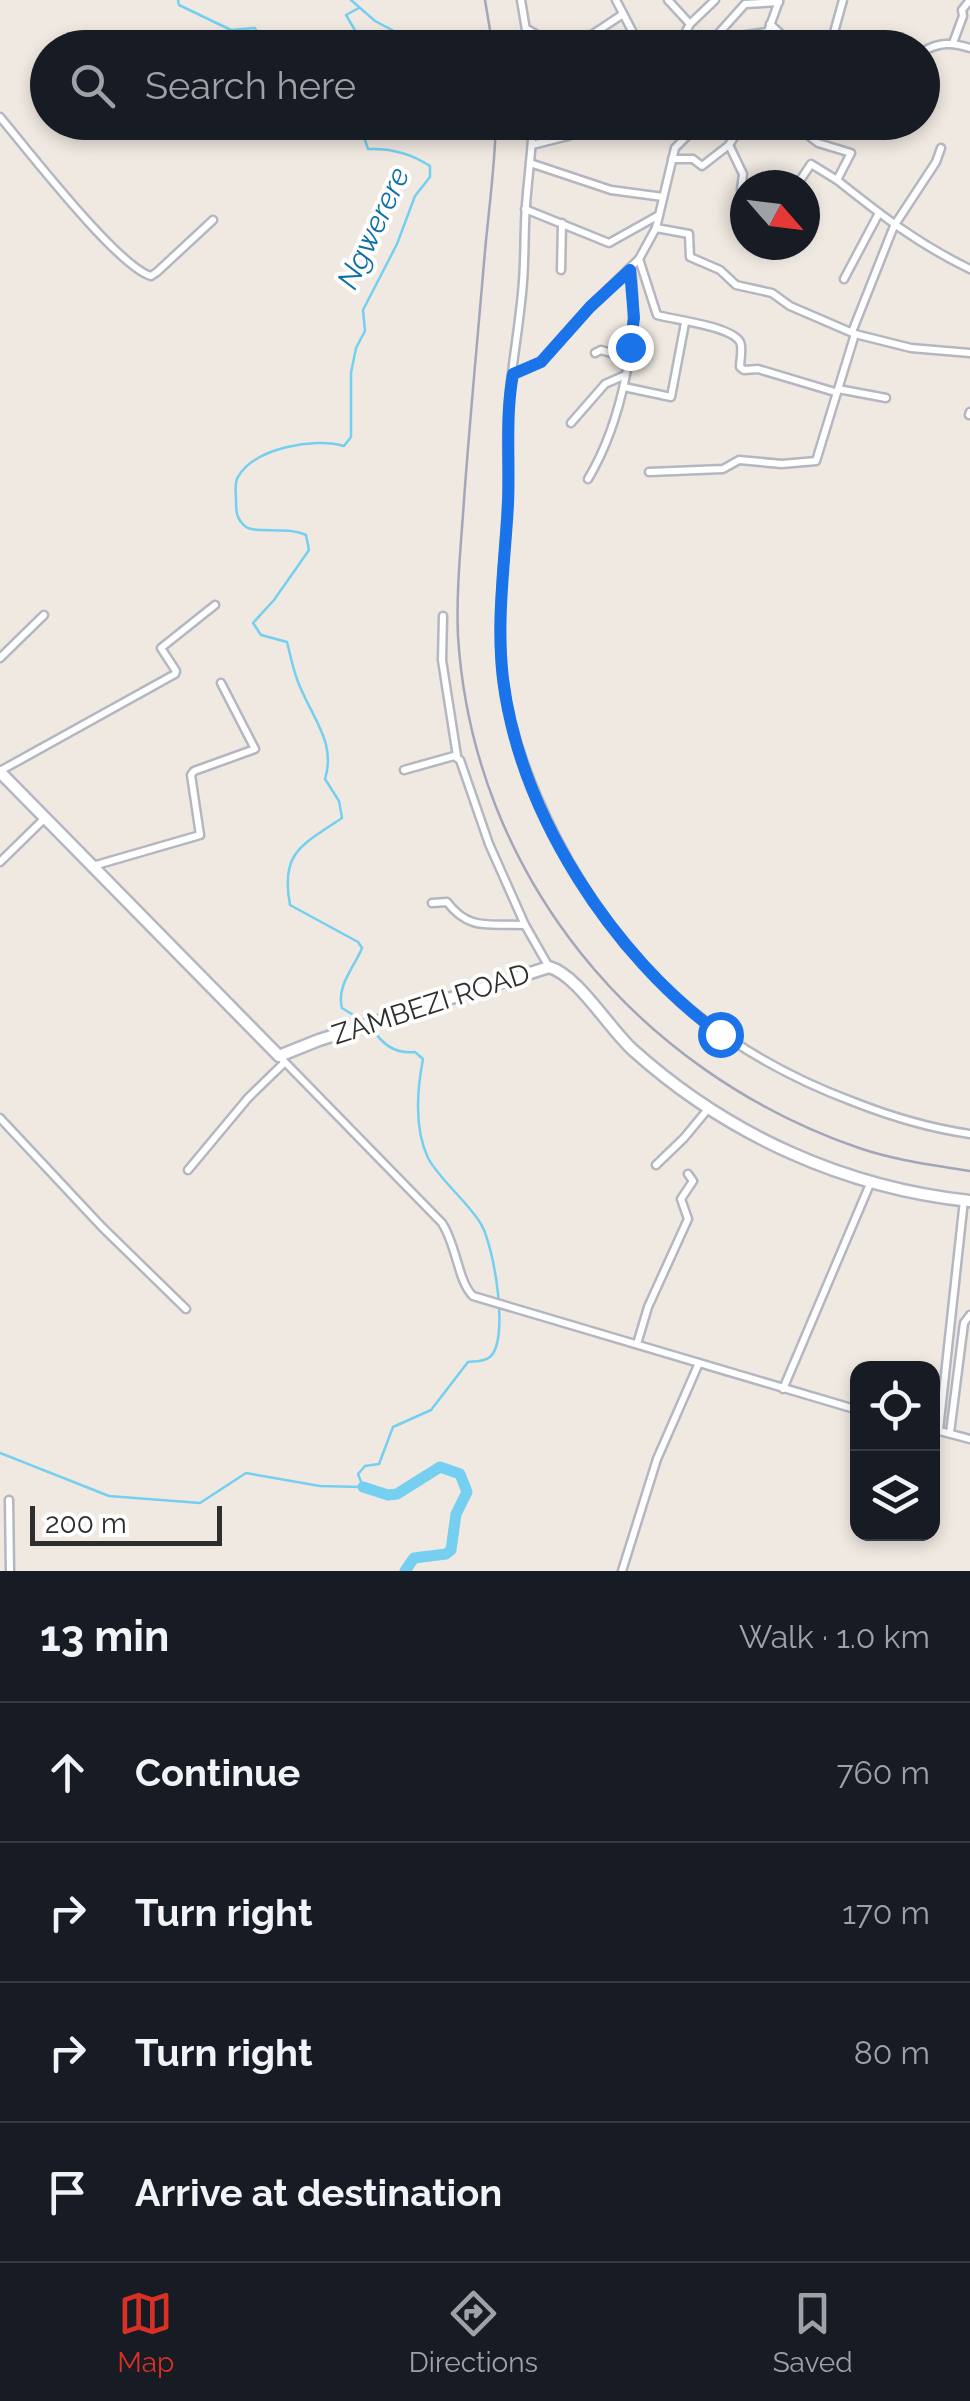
<!DOCTYPE html>
<meta charset="utf-8">
<style>
:root{--surface:#171b24;--page:#242831;--text:#f1f3f6;--muted:#9ea1a6;--line:#363941;--accent:#d93025}
body{margin:0;font-family:Raleway,sans-serif;background:var(--page);color:var(--text)}
.controls{position:absolute;right:30px;bottom:30px;display:grid;overflow:hidden;border-radius:20px;box-shadow:0 5px 15px #0003}
.controls button{width:90px;height:90px;display:grid;place-items:center;padding:0;border:0;border-bottom:2px solid var(--line);background:var(--surface);color:var(--text);font:50px sans-serif}
.compass{position:absolute;left:730px;top:170px;width:90px;height:90px;border-radius:50%;background:var(--surface);box-shadow:0 5px 15px #0003;rotate:118deg}
.scale{position:absolute;left:30px;bottom:25px;width:192px;box-sizing:border-box;padding-left:10px;border:5px solid #2e2e2e;border-top:0;font-size:28px;line-height:35px;white-space:nowrap;color:#2e2e2e;-webkit-text-stroke:8px #fff;paint-order:stroke}
.stop{position:absolute;width:30px;height:30px;margin:-22px;border:8px solid #1a73e8;border-radius:50%;background:#fff}
.stop.end{background:#1a73e8;border-color:#fff;box-shadow:0 2px 10px #0008}
.list{margin:0;padding:0;list-style:none}
h2{display:flex;justify-content:space-between;align-items:center;height:130px;margin:0;padding:0 40px;font-size:42px}
h2 small{font-size:32px;font-weight:400;color:var(--muted)}
.list li{display:grid;grid-template-columns:65px 1fr auto;gap:30px;align-items:center;box-sizing:border-box;height:140px;padding:0 40px;border-top:2px solid var(--line)}
.list b{display:block;font-size:38px;white-space:nowrap}
.list em{font-size:32px;font-style:normal;color:var(--muted)}
.icon{flex:none;width:55px;height:55px;fill:none;stroke:currentColor;stroke-width:2;stroke-linecap:round;stroke-linejoin:round}
.map{position:relative;flex:none;width:970px;height:1571px;overflow:hidden}
.search{position:absolute;background:var(--surface);box-shadow:0 5px 15px #0003;left:30px;right:30px;top:30px;height:110px;display:flex;align-items:center;gap:25px;box-sizing:border-box;padding:0 35px;border-radius:55px;color:var(--muted);font-size:38px}
.sheet{height:690px;background:var(--surface)}
nav{display:flex;justify-content:space-around;align-items:center;box-sizing:border-box;height:140px;border-top:2px solid var(--line);background:var(--surface);font-size:28px;color:var(--muted)}
nav a{display:grid;justify-items:center;gap:5px}
nav .on{color:var(--accent)}
.map>svg:first-child{display:block}
.lines{fill:none;stroke-linecap:round;stroke-linejoin:round}
.stream{stroke:#75cff0;stroke-width:2.5}
.river{stroke:#75cff0;stroke-width:11}
.street-casing{stroke:#b4b7c1;stroke-width:11}
.secondary-casing{stroke:#b4b7c1;stroke-width:15}
.street{stroke:#fff;stroke-width:6}
.secondary{stroke:#fff;stroke-width:10}
.rail{stroke:#a3a6b8;stroke-width:2.5}
.route{stroke:#1a73e8;stroke-width:12}
.labels{text-anchor:middle;dominant-baseline:central;stroke-width:8;stroke-linejoin:round;paint-order:stroke}
.street-label{font-size:28px;fill:#2e2e2e;stroke:#fff}
.water-label{font-size:30px;font-style:italic;fill:#0d6fa3;stroke:#fff}
</style>
<div class="map">
<svg width="970" height="1571" viewBox="0 0 970 1571">
<rect width="100%" height="100%" fill="#efe9e1"/>
<g class="lines">
<g class="stream">
<path d="M178,0L179,5L231,30L255,28L259,35C275,41 290,32 307,33C324,34 338,44 354,46L359,37L346,15L359,8"/>
<path d="M351,0L375,21L426,48"/>
<path d="M359,122L368,149C390,148 412,154 430,166V177L415,196L397,244L363,310L365,331L356,348L351,373V437L344,446C315,437 254,448 238,477C234,483 236,492 236,500C236,511 236,519 246,527C257,534 285,526 306,535L309,550L274,600L253,623L261,635L287,642C291,658 294,675 301,689C314,720 336,744 325,779L339,801L342,818C302,845 280,852 290,905L358,942L362,948C354,968 336,986 342,1008L363,1021"/>
<path d="M431,122H439"/>
<path d="M0,1453L109,1496L200,1503L246,1473L320,1486L363,1487L358,1474L365,1466L379,1464L393,1427L431,1410L468,1362C476,1361 484,1362 490,1357C510,1340 494,1246 481,1224C467,1201 440,1180 428,1158C414,1128 417,1090 423,1059L415,1052C396,1054 383,1046 373,1029"/>
</g>
<path class="river" d="M363,1487L388,1495L397,1494L440,1467L460,1474L467,1492L456,1514L451,1550L446,1554L414,1558L405,1571"/>
<g class="street-casing">
<g id="street">
<path d="M521,0L529,48"/>
<path d="M616,0L641,48"/>
<path d="M668,0L690,24"/>
<path d="M770,24L796,48"/>
<path d="M527,29L560,48"/>
<path d="M767,32L732,37L731,41L721,38L719,33L745,4L779,2"/>
<path d="M837,43L833,36L843,0"/>
<path d="M953,43L963,16L962,10L970,0"/>
<path d="M572,48L623,14"/>
<path d="M677,48L690,24L715,0"/>
<path d="M762,48L779,1"/>
<path d="M922,52C939,42 952,42 970,48"/>
<path d="M0,117C27,149 118,267 151,276L157,272L213,220"/>
<path d="M533,122C532,150 528,178 526,205C524,231 525,256 523,281C520,326 510,371 508,416C506,446 509,477 507,507C505,564 495,623 503,680C510,735 532,789 556,837C623,967 717,1051 854,1102C892,1117 929,1128 970,1134"/>
<path d="M791,122L818,143L851,153L837,180C881,215 918,244 970,269"/>
<path d="M590,128L596,134L647,126L688,133"/>
<path d="M532,145L568,136L599,122"/>
<path d="M729,145L743,174L741,190L745,208"/>
<path d="M672,159H693L702,166L729,145L744,122"/>
<path d="M530,163L611,190L663,197"/>
<path d="M797,185L811,164L837,180"/>
<path d="M525,209L609,243L659,215"/>
<path d="M656,228L689,234L690,257L720,270L736,285L772,293L790,306L855,334L911,348L970,353"/>
<path d="M639,259L657,315C675,320 731,326 740,342C743,347 740,361 740,367L744,370L758,369L835,392"/>
<path d="M561,270L562,223"/>
<path d="M844,279L879,213"/>
<path d="M852,332L894,226L936,162L941,148"/>
<path d="M595,353L601,350L628,358"/>
<path d="M513,375L541,362L590,307L639,259L656,228L675,148L689,134L708,122"/>
<path d="M624,387L671,397L685,323"/>
<path d="M838,389L886,398"/>
<path d="M969,415L970,412"/>
<path d="M571,423L605,384L623,376"/>
<path d="M649,472L723,469L739,460L782,464L816,461L855,334"/>
<path d="M588,479C621,424 640,335 631,270"/>
<path d="M443,616L442,660L457,756"/>
<path d="M0,658L44,615"/>
<path d="M404,770L454,756L460,760L489,844L525,925L549,967"/>
<path d="M0,771L175,674L176,671L161,648L215,605"/>
<path d="M0,862L45,818"/>
<path d="M93,866L200,835L191,775L194,771L255,749L221,683"/>
<path d="M432,903L447,902C470,932 490,923 525,925"/>
<path d="M279,1056L442,1223C457,1246 458,1282 473,1296L858,1410"/>
<path d="M0,1118L102,1227L186,1309"/>
<path d="M656,1165L684,1138L708,1109"/>
<path d="M188,1170L248,1098L284,1063"/>
<path d="M637,1344L648,1307L688,1219L681,1199L693,1181L688,1174"/>
<path d="M783,1389L870,1184"/>
<path d="M932,1429L970,1439"/>
<path d="M939,1430L964,1200"/>
<path d="M950,1433L964,1323L970,1315"/>
<path d="M9,1500L10,1571"/>
<path d="M622,1571L657,1459L699,1363"/>
</g>
</g>
<g class="secondary-casing">
<path id="secondary" d="M0,772L279,1056L319,1040L549,967C578,975 609,1029 634,1051C728,1135 845,1188 970,1201"/>
</g>
<use href="#street" class="street"/>
<use href="#secondary" class="secondary"/>
<g class="rail">
<path d="M485,0L493,48"/>
<path d="M496,122C495,165 489,208 485,251C478,334 470,417 464,500C461,545 456,591 458,636C473,875 636,1071 859,1148C894,1160 933,1165 970,1171"/>
</g>
</g>
<g class="lines">
<path class="route" d="M630,347L634,318L630,270L590,307L541,362L513,374C505,418 510,460 508,504C505,562 496,620 503,679C520,814 612,955 720,1034"/>
</g>
<g class="labels">
<g class="street-label">
<text transform="translate(431 1004) rotate(-18)">ZAMBEZI ROAD</text>
</g>
<g class="water-label">
<text transform="translate(373 228) rotate(-65)">Ngwerere</text>
</g>
</g>
</svg>
<div class="controls">
<button><svg class="icon" aria-label="locate" viewBox="0 0 24 24"><circle cx="12" cy="12" r="6"/><path d="M12 2v4M12 18v4M2 12h4M18 12h4"/></svg></button>
<button><svg class="icon" aria-label="layers" viewBox="0 0 24 24"><path d="M12 4l9 5-9 5-9-5zM3 14l9 5 9-5"/></svg></button>
</div>
<svg class="compass" viewBox="-18 -18 36 36"><path d="M0-13l5 13h-10z" fill="#e53935"/><path d="M0 13l5-13h-10z" fill="#9ea1a6"/></svg>
<div class="scale">200 m</div>
<div class="stop" style="left:720px;top:1034px"></div>
<div class="stop end" style="left:630px;top:347px"></div>
<div class="search"><svg class="icon" aria-label="search" viewBox="0 0 24 24"><circle cx="10" cy="10" r="6"/><path d="M15 15l6 6"/></svg>Search here</div>
</div>
<section class="sheet">
<h2>13 min<small>Walk · 1.0 km</small></h2>
<ul class="list">
<li><svg class="icon" aria-label="ahead" viewBox="0 0 24 24"><path d="M12 20V5M6 11l6-6 6 6"/></svg><div><b>Continue</b></div><em>760 m</em></li>
<li><svg class="icon" aria-label="right" viewBox="0 0 24 24"><path d="M7 20v-9h11M14 6l5 5-5 5"/></svg><div><b>Turn right</b></div><em>170 m</em></li>
<li><svg class="icon" aria-label="right" viewBox="0 0 24 24"><path d="M7 20v-9h11M14 6l5 5-5 5"/></svg><div><b>Turn right</b></div><em>80 m</em></li>
<li><svg class="icon" aria-label="arrive" viewBox="0 0 24 24"><path d="M6 21V4h12l-3 4 3 4H6"/></svg><div><b>Arrive at destination</b></div></li>
</ul>
</section>
<nav>
<a class="on"><svg class="icon" aria-label="map" viewBox="0 0 24 24"><path d="M3 6l6-2 6 2 6-2v14l-6 2-6-2-6 2zM9 4v14M15 6v14"/></svg>Map</a>
<a><svg class="icon" aria-label="directions" viewBox="0 0 24 24"><path d="M12 3l9 9-9 9-9-9zM9 14v-3h6M13 9l2 2-2 2"/></svg>Directions</a>
<a><svg class="icon" aria-label="saved" viewBox="0 0 24 24"><path d="M7 4h10v16l-5-4-5 4z"/></svg>Saved</a>
</nav>
